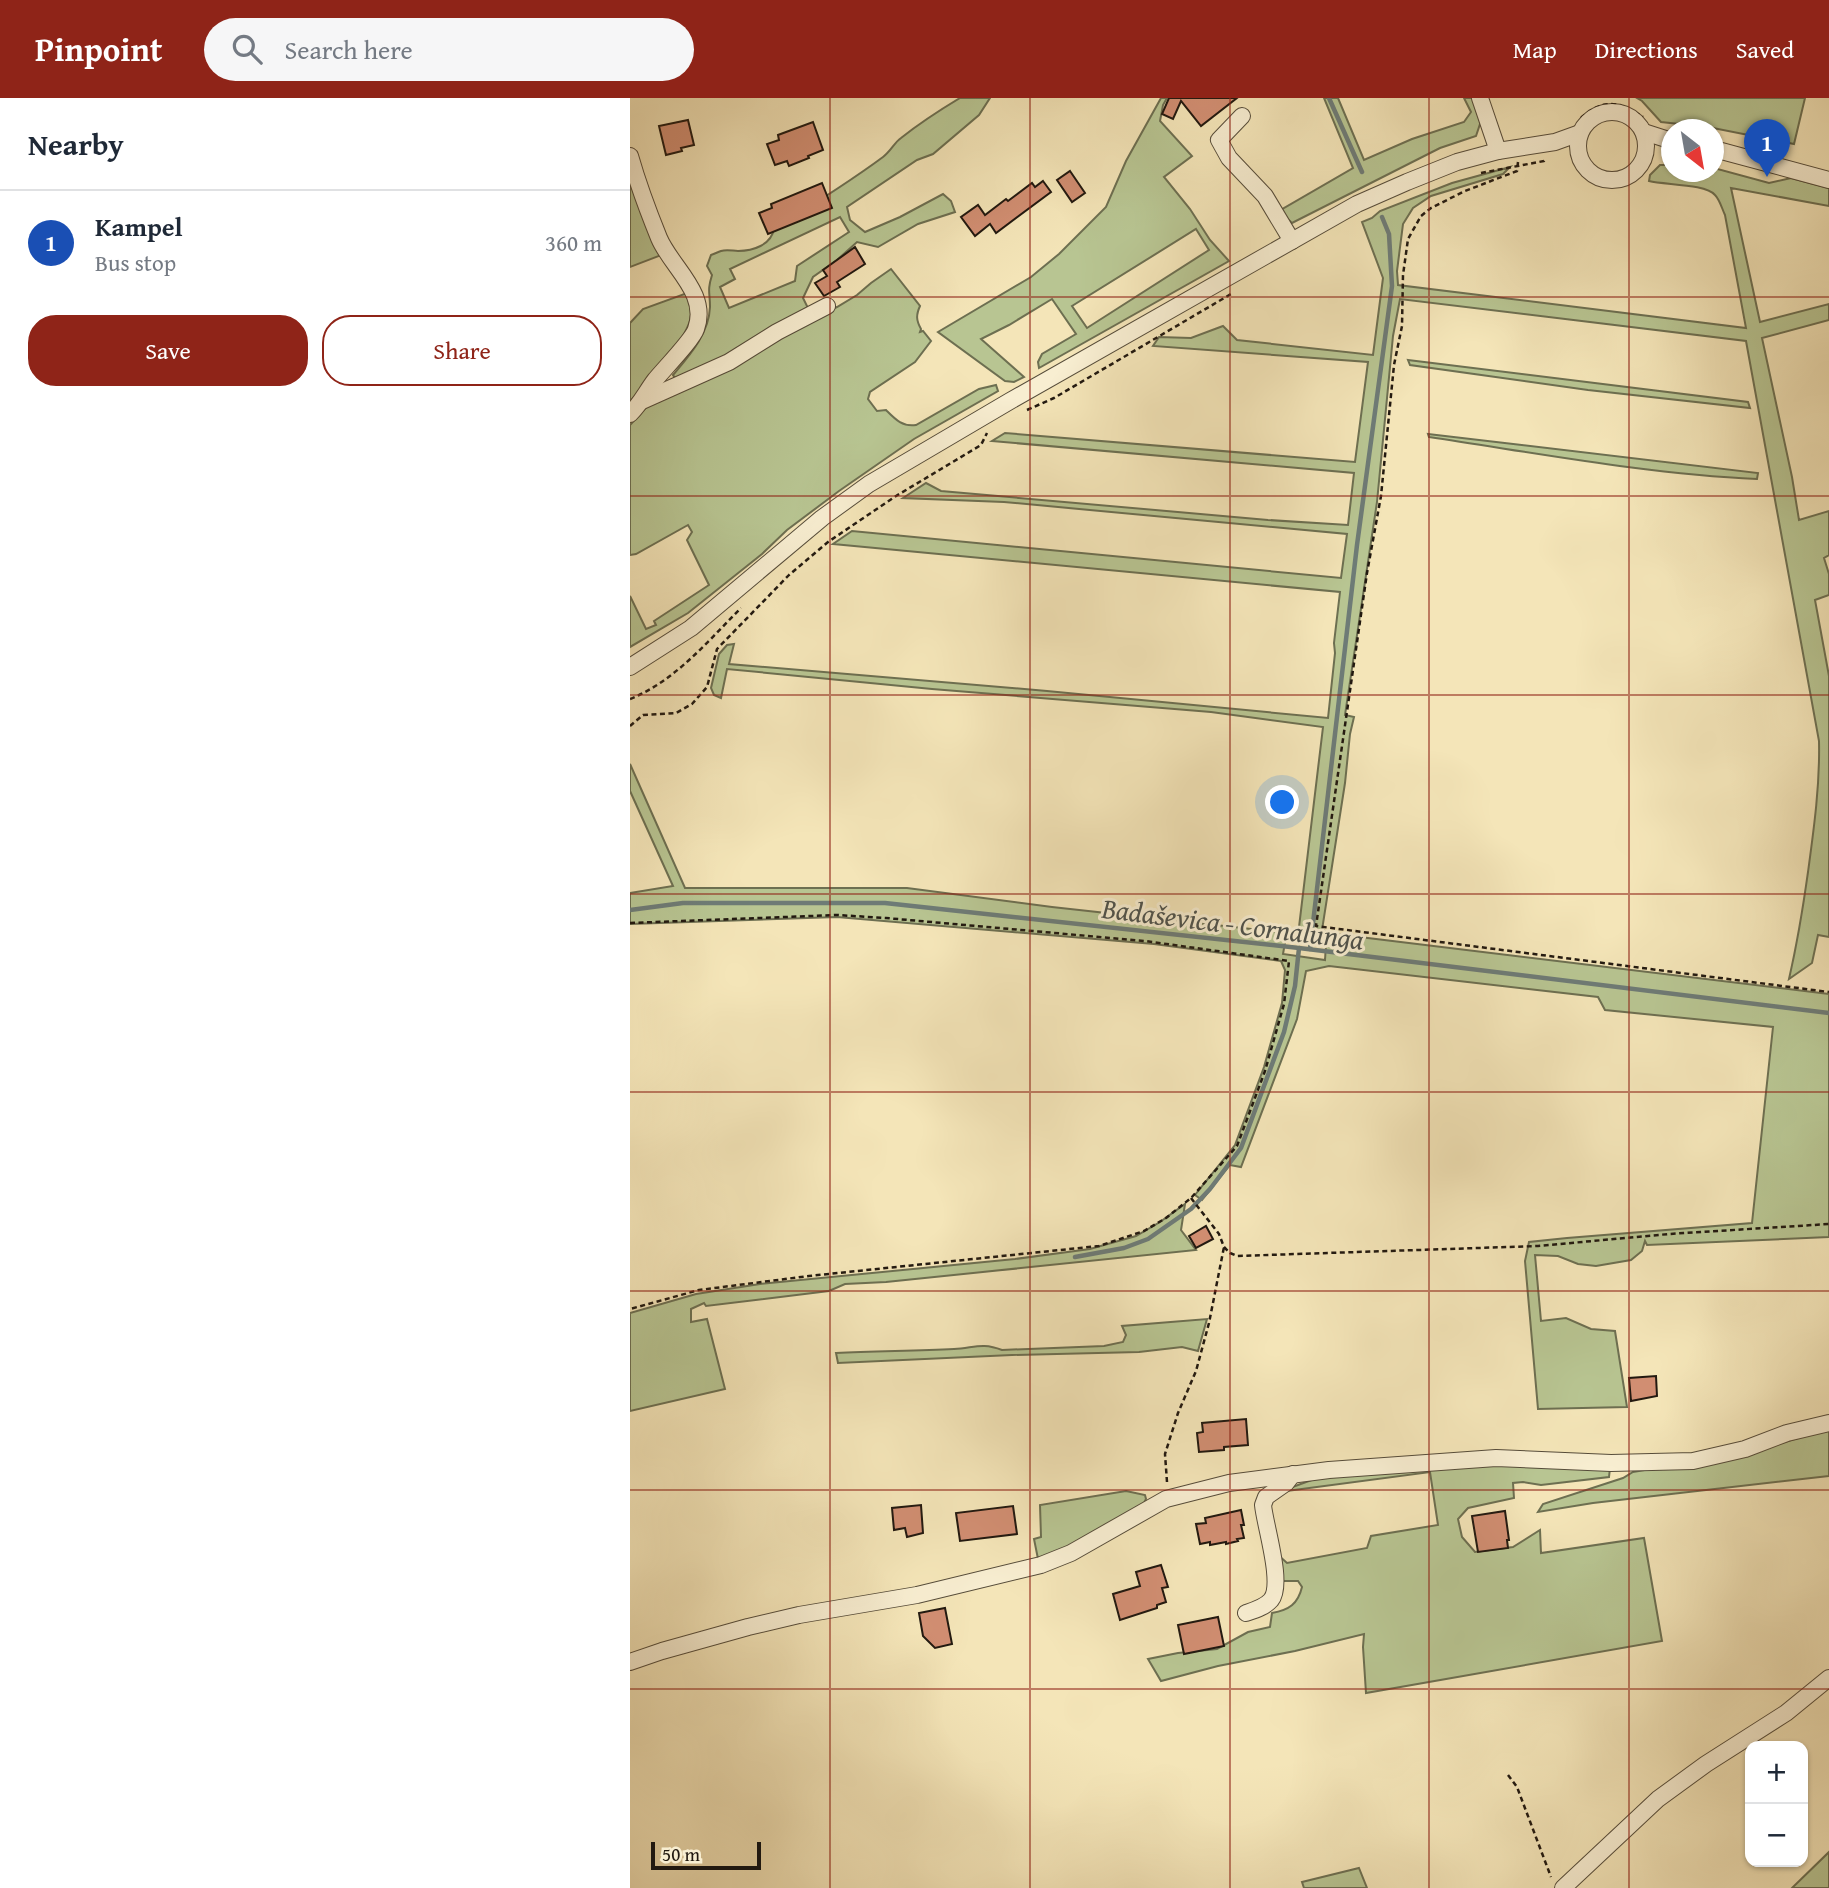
<!DOCTYPE html>
<meta charset="utf-8">
<style>
:root{--surface:#fff;--page:#f6f6f7;--text:#1f2937;--muted:#747a83;--line:#e0e1e3;--accent:#8f2418}
body{margin:0;font-family:"Gentium Book Plus",serif;background:var(--page);color:var(--text)}
.controls{position:absolute;right:21px;bottom:21px;display:grid;overflow:hidden;border-radius:14px;box-shadow:0 2px 5px #0004}
.controls button{width:63px;height:63px;display:grid;place-items:center;padding:0;border:0;border-bottom:2px solid var(--line);background:var(--surface);color:var(--text);font:35px sans-serif}
.compass{position:absolute;left:1031px;top:21px;width:63px;height:63px;border-radius:50%;background:var(--surface);box-shadow:0 2px 5px #0004;rotate:149deg}
.scale{position:absolute;left:21px;bottom:18px;width:110px;box-sizing:border-box;padding-left:7px;border:4px solid #221910;border-top:0;font-size:19px;line-height:24px;white-space:nowrap;color:#221910;-webkit-text-stroke:5px #f8eed1;paint-order:stroke}
.you{position:absolute;left:653px;top:705px;width:24px;height:24px;margin:-18px;border:5px solid #fff;border-radius:50%;background:#1a73e8;box-shadow:0 0 0 10px #1a73e833}
.badge{display:grid;place-items:center;width:46px;height:46px;border-radius:50%;background:var(--accent);color:#fff;font-size:23px;font-weight:700}
.pin{position:absolute;translate:-50% -58px;filter:drop-shadow(0 2px 4px #0008)}
.pin::after{content:'';position:absolute;top:37px;width:24px;height:21px;background:inherit;clip-path:polygon(0 0,100% 0,50% 100%)}
.list{margin:0;padding:0;list-style:none}
h2{display:flex;justify-content:space-between;align-items:center;height:91px;margin:0;padding:0 28px;font-size:30px}
h2 small{font-size:23px;font-weight:400;color:var(--muted)}
.list li{display:grid;grid-template-columns:46px 1fr auto;gap:21px;align-items:center;box-sizing:border-box;height:105px;padding:0 28px;border-top:2px solid var(--line)}
.list b{display:block;font-size:26px;white-space:nowrap}
.list p{margin:0;font-size:23px;white-space:nowrap;color:var(--muted)}
.list em{font-size:23px;font-style:normal;color:var(--muted)}
.actions{display:flex;gap:14px;padding:21px 28px}
.actions a{flex:1;padding:16px 0;border:2px solid var(--accent);border-radius:28px;text-align:center;font-size:24px;color:var(--accent)}
.actions .main{background:var(--accent);color:#fff}
.icon{flex:none;width:38px;height:38px;fill:none;stroke:currentColor;stroke-width:2;stroke-linecap:round;stroke-linejoin:round}
.map{position:relative;flex:none;width:1199px;height:1790px;overflow:hidden}
header{display:flex;align-items:center;gap:42px;box-sizing:border-box;height:98px;padding:0 35px;background:var(--accent);color:#fff}
header strong{font-size:33px}
nav{display:flex;gap:38px;margin-inline-start:auto;font-size:24px}
.search{width:490px;height:63px;background:var(--page);display:flex;align-items:center;gap:18px;box-sizing:border-box;padding:0 24px;border-radius:38px;color:var(--muted);font-size:26px}
main{display:flex}
aside{flex:1;background:var(--surface)}
.map>svg:first-child{display:block}
.green{fill:#b8c592;stroke:#6d6f51;stroke-width:2;fill-rule:evenodd}
.lines{fill:none;stroke-linecap:round;stroke-linejoin:round}
.stream{stroke:#6e7b76;stroke-width:4.5}
.building{fill:#d18e72;stroke:#221910;stroke-width:2}
.minor-casing{stroke:#564c3a;stroke-width:18}
.path{stroke:#221910;stroke-width:2.5;stroke-dasharray:5 3.5;stroke-linecap:butt}
.minor{stroke:#f8eed1;stroke-width:16}
.grid{fill:none;stroke:#8f2418;stroke-width:2;stroke-opacity:0.55}
.labels{text-anchor:middle;dominant-baseline:central;stroke-width:6;stroke-linejoin:round;paint-order:stroke}
.water-label{font-size:28px;font-style:italic;fill:#4e524c;stroke:#f8eed1}
</style>
<header>
<strong>Pinpoint</strong>
<div class="search"><svg class="icon" aria-label="search" viewBox="0 0 24 24"><circle cx="10" cy="10" r="6"/><path d="M15 15l6 6"/></svg>Search here</div>
<nav><a>Map</a><a>Directions</a><a>Saved</a></nav>
</header>
<main>
<aside>
<h2>Nearby<small></small></h2>
<ul class="list">
<li><span class="badge" style="background:#1a4fb4">1</span><div><b>Kampel</b><p>Bus stop</p></div><em>360 m</em></li>
</ul>
<div class="actions"><a class="main">Save</a><a>Share</a></div>
</aside>
<div class="map">
<svg width="1199" height="1790" viewBox="0 0 1199 1790">
<rect width="100%" height="100%" fill="#f4e5b8"/>
<filter id="stains"><feTurbulence type="fractalNoise" baseFrequency=".00286" numOctaves="4"/><feColorMatrix values="0 0 0 0 .2 0 0 0 0 .09 0 0 0 0 .02 0 0 0 .5 -.17"/></filter>
<radialGradient id="worn" r=".72"><stop offset=".6" stop-color="#630" stop-opacity="0"/><stop offset="1" stop-color="#630" stop-opacity=".3"/></radialGradient>
<g class="green">
<path d="M330,0H360L349,17L303,56L287,62L217,109L220,122L235,134L270,119L313,96L321,103L325,114L288,126L248,149L227,144L207,162L183,179L173,200L178,210L80,269L47,283L43,277C59,258 79,236 80,209C80,194 77,193 82,177L77,168L81,157C84,156 88,154 91,153C97,151 103,153 108,153C123,153 141,147 144,131C181,108 218,85 253,59C261,53 264,45 271,40C290,25 310,12 330,0ZM210,119L219,134L167,168L165,183L99,210L90,189L105,181L100,171Z"/>
<path d="M531,0H537L533,7L530,23L562,58L534,79L560,111L580,142L599,163L409,270L408,264L412,256L446,236L422,201L379,227L351,241L394,279L384,284L375,283L308,234L401,179L429,156L476,109L496,63ZM566,131L579,152L457,230L442,208Z"/>
<path d="M694,0H708L734,62L782,41L834,24L841,14L834,0H843L851,23L846,38L810,50L662,125L649,113L723,70Z"/>
<path d="M1007,0H1175L1164,46L1078,29L1031,24L1012,3Z"/>
<path d="M1030,67H1041L1042,74H1084V70L1139,85L1161,80L1199,90V108L1101,90L1130,224L1199,206V222L1132,240L1162,379L1169,422L1199,413V457L1194,460L1199,476V497L1185,502L1199,578V839L1188,837L1182,865L1159,881C1167,846 1173,810 1178,774C1184,730 1190,687 1189,643L1116,243L770,201L763,238L747,404L715,617L724,619L720,636L715,685L692,832L705,836L1199,896V1139L1017,1147L1015,1143L1012,1153L1001,1162L966,1168L948,1166L928,1158L905,1157L911,1223L936,1220L961,1231L985,1233L997,1309L908,1311L895,1163L899,1144L937,1140L1122,1125L1143,929L975,912L968,899L699,868L676,873L667,921L611,1069L600,1067L572,1102L565,1097L605,1047L634,969L652,905L655,872L651,863L524,846L207,819L0,826V795L43,788L0,693V666L55,790H277L422,809L649,834H660L669,829L693,629L581,614L302,591L97,571L91,600L84,597L81,590L89,556L97,547L104,546L99,566L417,593L698,620L705,555L704,545L710,494L203,446L222,433L711,480L717,436L374,404L273,400L296,385L311,393L638,422L718,427L724,375L362,343L375,335L725,364L738,264L523,248L529,239L561,240L593,228L607,242L743,257L753,180L732,124L742,120L750,113L822,85L880,69L873,76L801,98L783,110L773,126L767,173L768,187L1116,230L1095,117C1092,111 1090,102 1085,97C1076,86 1035,87 1019,83L1020,77ZM656,839L696,846L695,862L653,856Z"/>
<path d="M0,75L34,156L0,169Z"/>
<path d="M261,171L290,208C286,217 286,222 291,231L290,234L293,233L301,243L285,264L240,294L238,301L247,313L256,312C265,321 272,329 286,327L349,291L366,287L368,293L284,341L209,393L157,432L132,456L58,515L0,549V498L16,531L26,527L24,523L79,487L57,442L62,434L58,427L6,456L0,457V327L20,305L188,217L207,209L227,197L241,185Z"/>
<path d="M57,195C58,202 62,210 61,217C59,241 16,284 0,304V225L13,211Z"/>
<path d="M778,262L1118,304L1120,310L958,292L780,267Z"/>
<path d="M798,336L1128,375L1127,381C1017,376 907,355 799,339Z"/>
<path d="M555,1106L551,1132L566,1152L256,1184L215,1186L199,1193L76,1208L74,1205L61,1211V1224L77,1221L95,1291L0,1313V1215L66,1196L130,1186L385,1161L460,1151L506,1138L530,1124Z"/>
<path d="M577,1221L568,1253L552,1249L509,1254L382,1257L208,1265L206,1255C245,1253 284,1253 324,1251C344,1250 352,1244 372,1252L474,1248L493,1244L496,1237L492,1228Z"/>
<path d="M1199,1331V1378L963,1405L908,1414L913,1406L993,1380L1003,1374L1120,1354Z"/>
<path d="M860,1364L980,1370L979,1379L911,1387L893,1384L883,1385L884,1400L838,1410L828,1421L832,1439L845,1454L883,1449L910,1432L911,1455L1014,1440L1032,1543L736,1595L733,1549L734,1536L665,1553L588,1568L531,1583L518,1561L548,1555L587,1551L618,1534L640,1529L642,1515C659,1512 668,1506 672,1489L668,1483H652L647,1456L657,1465L737,1450L741,1438L808,1427L800,1374L649,1394L687,1380Z"/>
<path d="M496,1393L515,1397L516,1401L514,1405L442,1448L408,1461L404,1441L411,1439L410,1407Z"/>
<path d="M1199,1754V1790H1162Z"/>
<path d="M729,1770L737,1790H674L672,1784Z"/>
</g>
<g class="lines">
<g class="stream">
<path d="M699,0L732,74"/>
<path d="M0,812L53,805H255L669,850L1199,915"/>
<path d="M680,851L727,447L762,188L759,136L752,119"/>
<path d="M445,1159L494,1150L518,1141L561,1111L580,1091L611,1050L654,934L665,888L669,850"/>
</g>
</g>
<g class="building">
<path d="M539,0H607L571,28L551,3L543,21L532,16Z"/>
<path d="M58,22L64,47L51,50L52,53L36,57L29,28Z"/>
<path d="M183,24L193,52L178,58L179,60L159,68L157,63L145,67L137,46L149,42L148,37Z"/>
<path d="M440,73L455,95L442,104L427,82Z"/>
<path d="M413,83L421,94L366,135L360,126L345,138L331,119L348,107L355,117L376,101L378,103L402,85L405,89Z"/>
<path d="M192,85L202,110L138,136L129,115L142,110L141,106Z"/>
<path d="M225,149L235,166L207,184L210,189L194,198L185,185L197,178L193,172Z"/>
<path d="M576,1128L583,1141L566,1150L559,1138Z"/>
<path d="M1026,1278L1027,1298L1001,1303L999,1280Z"/>
<path d="M616,1321L618,1347L594,1349V1352L569,1354L567,1335L573,1334L572,1325Z"/>
<path d="M291,1407L293,1435L277,1439L275,1430L264,1432L262,1410Z"/>
<path d="M383,1408L387,1436L330,1443L326,1415Z"/>
<path d="M611,1412L614,1427H611L614,1440L607,1441L608,1443L596,1446V1444L580,1447V1444L570,1446L566,1426L576,1425L575,1420Z"/>
<path d="M875,1413L879,1442H877L878,1450L848,1454L842,1418Z"/>
<path d="M531,1467L538,1489L532,1490L536,1504L527,1507V1510L490,1522L483,1496L510,1488L506,1474Z"/>
<path d="M315,1510L322,1546L305,1550L293,1538L289,1515Z"/>
<path d="M588,1519L594,1548L554,1556L548,1527Z"/>
</g>
<g class="lines">
<g class="minor-casing">
<g id="minor">
<path d="M850,0L868,53"/>
<circle cx="982" cy="48" r="34"/>
<path d="M612,18L589,42L599,60L635,98L662,143"/>
<path d="M1014,34L1042,43"/>
<path d="M1084,51L1199,82"/>
<path d="M0,58C8,86 18,113 29,140C41,169 79,195 66,231C63,241 34,271 25,282C16,294 11,305 0,316"/>
<path d="M12,303L99,264L147,234L197,208"/>
<path d="M0,569L61,530L192,420L239,386L380,303L727,106L777,84L827,64L868,53L925,44L950,35"/>
<path d="M616,1515C625,1512 635,1509 641,1502C654,1486 635,1428 633,1407L636,1399L656,1385L663,1376"/>
<path d="M0,1564L32,1553L118,1529L169,1517L287,1497L411,1467L441,1455L536,1401L599,1385L699,1372L866,1360L981,1365L1063,1363L1115,1351L1157,1335L1199,1325"/>
<path d="M933,1790L1028,1701L1076,1666L1156,1615L1199,1580"/>
</g>
</g>
<g class="path">
<path d="M951,20C975,0 987,3 1013,19"/>
<path d="M888,64L887,73L835,93L801,110L791,118L778,141L773,177L772,228L764,267L751,398L737,475L686,828L1199,894"/>
<path d="M851,75L914,63L915,61"/>
<path d="M397,312L424,300L601,196"/>
<path d="M0,601C45,583 77,544 111,510"/>
<path d="M0,628L13,617L46,615L62,606L77,589L87,551L159,477L198,444L266,398L351,347L357,335"/>
<path d="M0,825L207,817L256,820L515,843L659,863L654,906L635,973L607,1048L561,1100L536,1120L514,1133L469,1148L179,1178L69,1192L0,1211"/>
<path d="M561,1100L589,1136L594,1149L600,1155L607,1158L908,1148L1039,1136L1199,1126"/>
<path d="M537,1384L535,1356L548,1315L566,1273L579,1225L594,1149"/>
<path d="M878,1677L887,1689L921,1779"/>
</g>
<use href="#minor" class="minor"/>
</g>
<path class="grid" d="M200,0V1790M400,0V1790M600,0V1790M799,0V1790M999,0V1790M0,199H1199M0,398H1199M0,597H1199M0,796H1199M0,994H1199M0,1193H1199M0,1392H1199M0,1591H1199"/>
<g class="labels">
<g class="water-label">
<text transform="translate(603 825) rotate(7)">Badaševica - Cornalunga</text>
</g>
</g>
<rect width="100%" height="100%" filter="url(#stains)"/>
<rect width="100%" height="100%" fill="url(#worn)"/>
</svg>
<div class="controls">
<button>+</button>
<button>−</button>
</div>
<svg class="compass" viewBox="-18 -18 36 36"><path d="M0-13l5 13h-10z" fill="#e53935"/><path d="M0 13l5-13h-10z" fill="#747a83"/></svg>
<div class="scale">50 m</div>
<div class="you"></div>
<div class="pin badge" style="left:1137px;top:79px;background:#1a4fb4">1</div>
</div>
</main>
